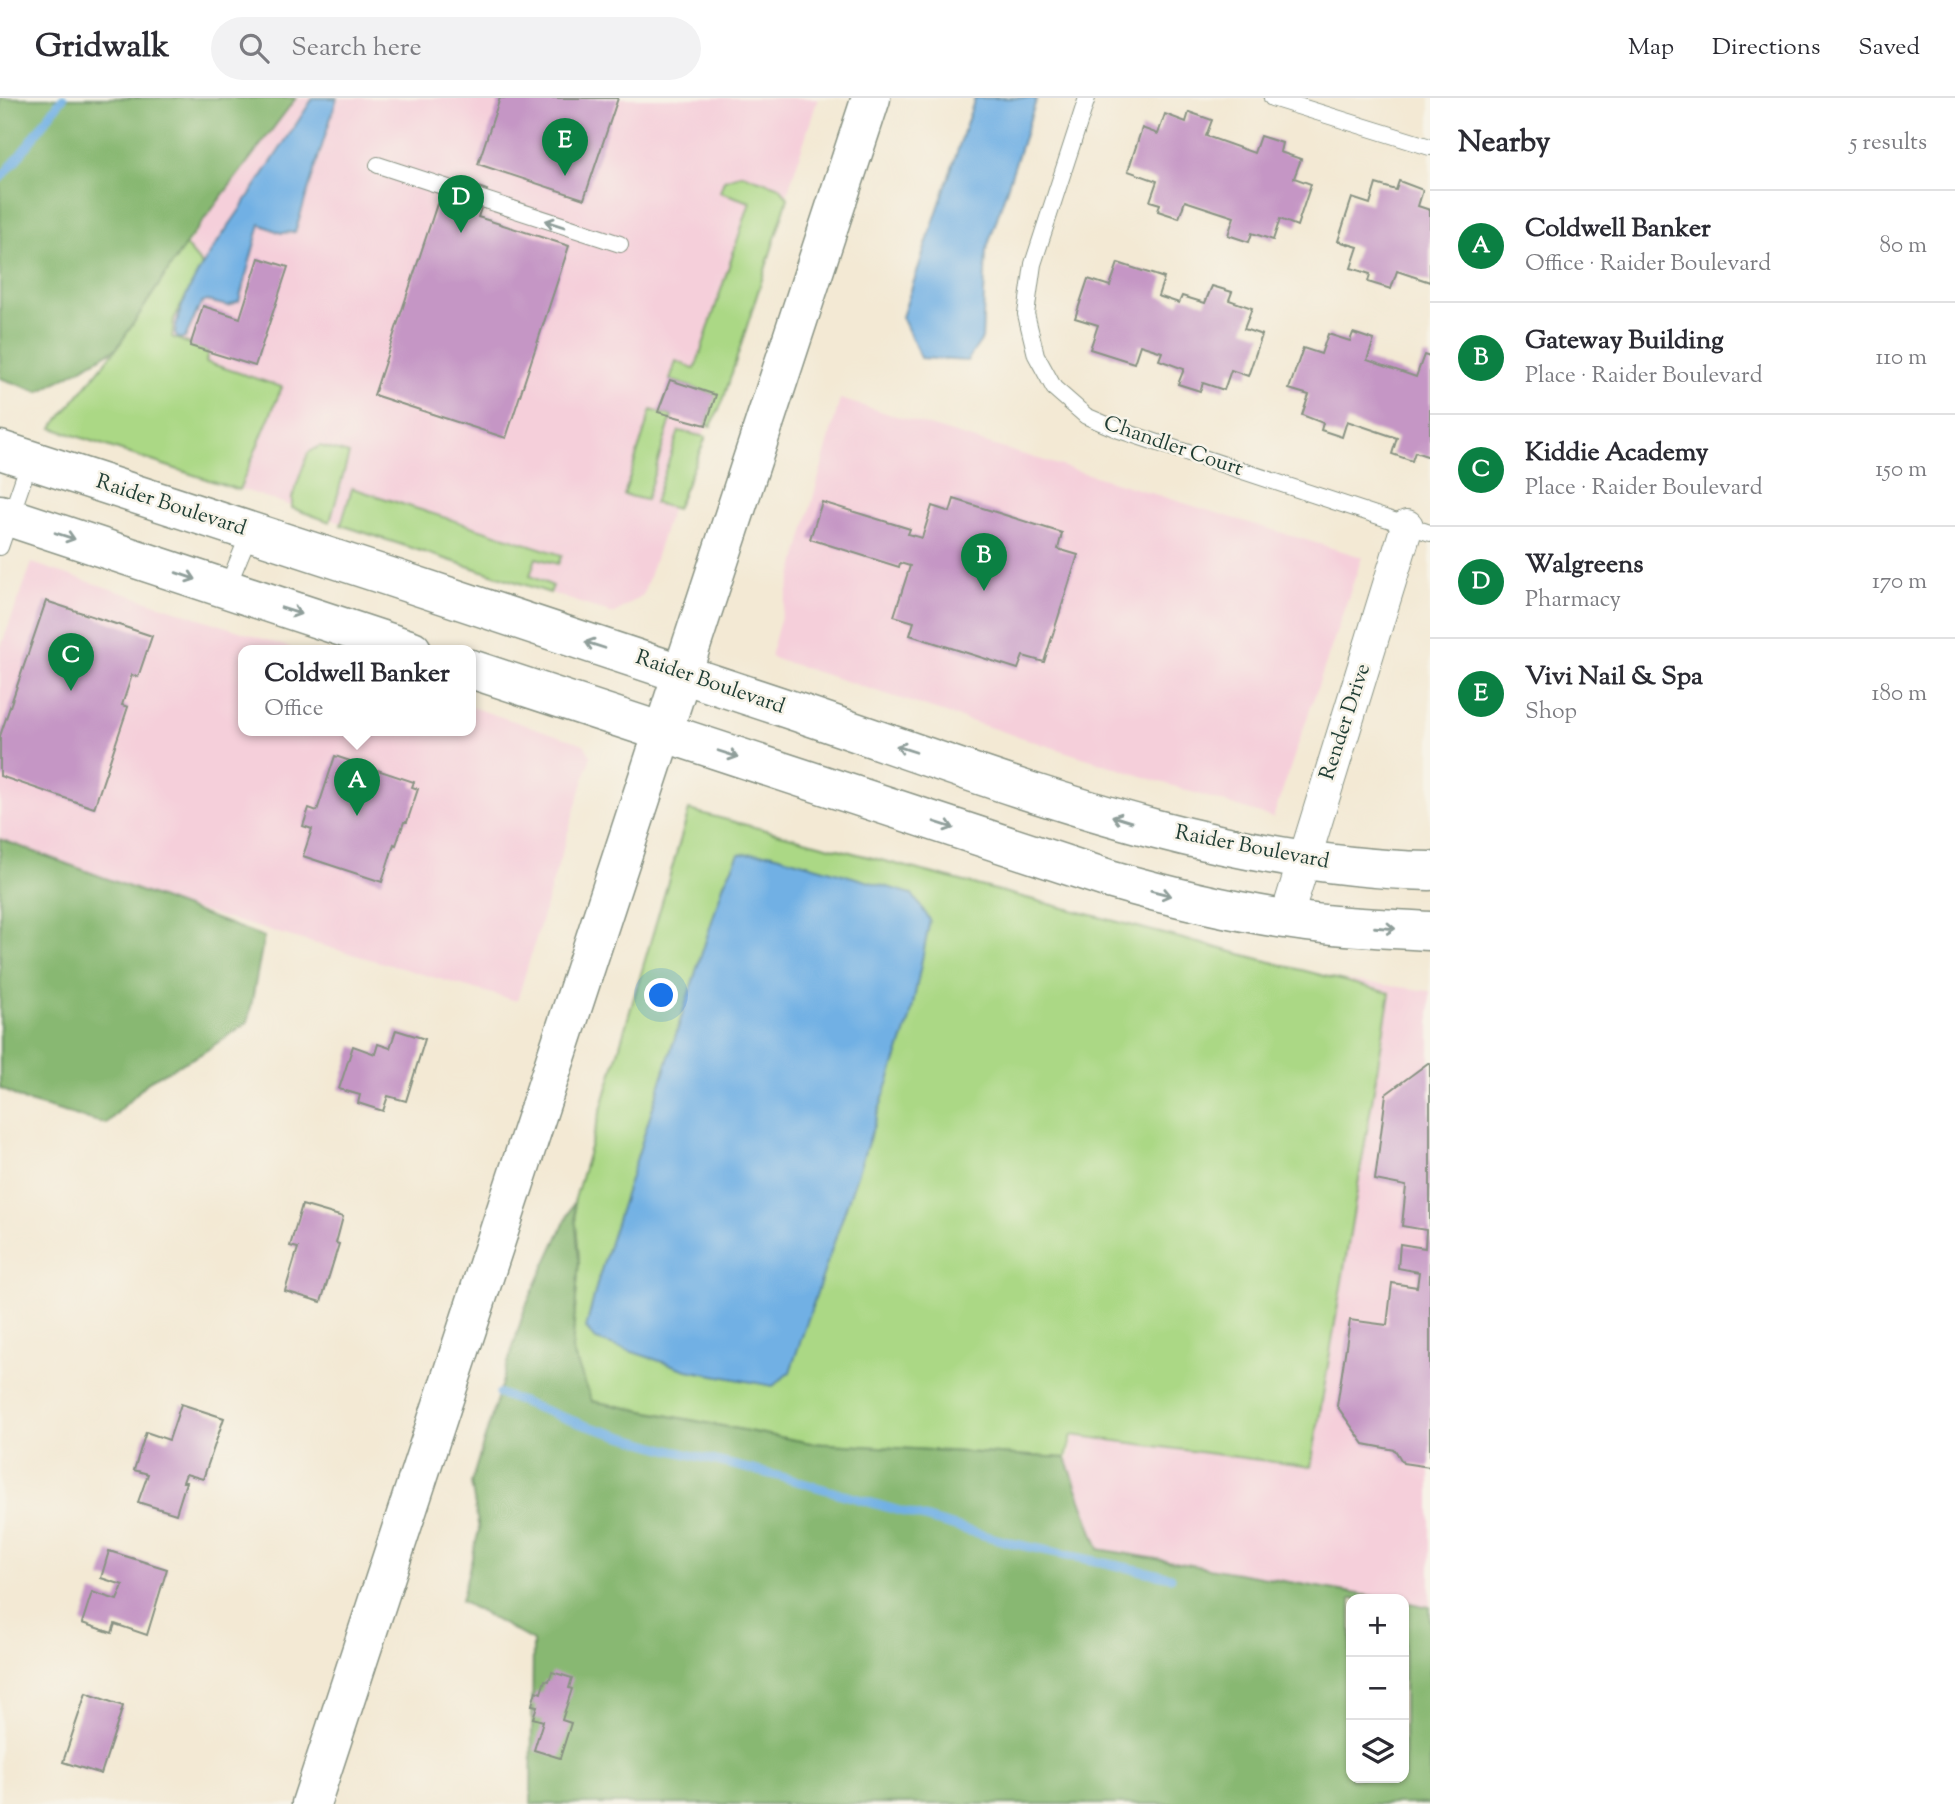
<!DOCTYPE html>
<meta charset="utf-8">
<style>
:root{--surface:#fff;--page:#f2f2f3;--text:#2b2b33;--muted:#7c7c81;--line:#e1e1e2;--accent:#0b8043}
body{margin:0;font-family:"Sorts Mill Goudy",serif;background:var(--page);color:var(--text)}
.controls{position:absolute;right:21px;bottom:21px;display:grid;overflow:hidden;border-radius:14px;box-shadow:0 2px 5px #0004}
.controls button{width:63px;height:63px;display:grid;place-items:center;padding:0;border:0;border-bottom:2px solid var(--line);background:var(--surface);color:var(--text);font:35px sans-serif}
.you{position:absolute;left:662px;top:898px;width:24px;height:24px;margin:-18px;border:5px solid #fff;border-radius:50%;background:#1a73e8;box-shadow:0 0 0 10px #1a73e833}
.badge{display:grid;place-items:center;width:46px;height:46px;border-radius:50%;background:var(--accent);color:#fff;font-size:23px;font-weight:700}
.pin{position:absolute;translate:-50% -58px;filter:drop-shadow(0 2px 4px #0008)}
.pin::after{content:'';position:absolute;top:37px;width:24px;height:21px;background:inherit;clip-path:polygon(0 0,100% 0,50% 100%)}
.popup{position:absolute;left:238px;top:547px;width:238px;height:91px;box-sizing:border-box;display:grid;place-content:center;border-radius:14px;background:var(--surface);filter:drop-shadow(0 2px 5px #0005);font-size:23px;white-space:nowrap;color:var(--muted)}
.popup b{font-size:26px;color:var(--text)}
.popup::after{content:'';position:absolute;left:50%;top:100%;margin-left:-14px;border:14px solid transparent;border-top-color:var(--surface)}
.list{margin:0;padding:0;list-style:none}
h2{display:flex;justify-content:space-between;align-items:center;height:91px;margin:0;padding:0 28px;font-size:30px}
h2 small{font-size:23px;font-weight:400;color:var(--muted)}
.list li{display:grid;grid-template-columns:46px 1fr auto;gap:21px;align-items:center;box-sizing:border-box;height:112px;padding:0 28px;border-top:2px solid var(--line)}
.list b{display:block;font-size:26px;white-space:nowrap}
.list p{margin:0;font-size:23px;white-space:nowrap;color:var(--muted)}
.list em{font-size:23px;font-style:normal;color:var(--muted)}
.icon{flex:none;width:38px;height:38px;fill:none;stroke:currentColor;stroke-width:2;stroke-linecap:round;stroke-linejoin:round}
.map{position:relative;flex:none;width:1430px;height:1706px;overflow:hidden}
header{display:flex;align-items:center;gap:42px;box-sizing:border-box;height:98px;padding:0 35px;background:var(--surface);border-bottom:2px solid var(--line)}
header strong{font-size:33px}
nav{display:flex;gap:38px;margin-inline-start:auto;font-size:24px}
.search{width:490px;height:63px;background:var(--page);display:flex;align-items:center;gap:18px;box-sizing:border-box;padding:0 24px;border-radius:38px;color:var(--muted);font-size:26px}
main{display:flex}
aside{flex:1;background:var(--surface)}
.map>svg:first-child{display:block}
.built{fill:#f5cfda}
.green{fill:#abd885;stroke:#658a5c;stroke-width:2}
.forest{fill:#88b872;stroke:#547a53;stroke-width:2}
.water{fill:#71b0e4;stroke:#48768c;stroke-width:2}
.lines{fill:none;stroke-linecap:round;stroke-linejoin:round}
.stream{stroke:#71b0e4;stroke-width:9}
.building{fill:#c596c5}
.service-casing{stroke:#899384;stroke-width:18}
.minor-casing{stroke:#899384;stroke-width:34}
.tertiary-casing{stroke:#899384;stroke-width:41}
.primary-casing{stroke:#899384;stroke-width:41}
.service{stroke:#fff;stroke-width:16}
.minor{stroke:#fff;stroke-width:32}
.tertiary{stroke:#fff;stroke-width:38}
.primary{stroke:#fff;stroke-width:38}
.oneway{stroke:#8f9e9a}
.labels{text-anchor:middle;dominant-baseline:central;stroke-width:5;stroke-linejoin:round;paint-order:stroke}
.street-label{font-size:21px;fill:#1f3d34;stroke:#f7f3e8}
</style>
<header>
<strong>Gridwalk</strong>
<div class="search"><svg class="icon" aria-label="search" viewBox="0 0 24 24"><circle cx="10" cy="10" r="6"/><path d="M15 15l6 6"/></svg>Search here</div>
<nav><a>Map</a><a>Directions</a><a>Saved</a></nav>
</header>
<main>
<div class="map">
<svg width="1430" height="1706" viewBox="0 0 1430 1706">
<rect width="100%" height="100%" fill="#f7f3e8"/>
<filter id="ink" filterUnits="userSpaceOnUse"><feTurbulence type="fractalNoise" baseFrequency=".0143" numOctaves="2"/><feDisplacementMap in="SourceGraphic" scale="14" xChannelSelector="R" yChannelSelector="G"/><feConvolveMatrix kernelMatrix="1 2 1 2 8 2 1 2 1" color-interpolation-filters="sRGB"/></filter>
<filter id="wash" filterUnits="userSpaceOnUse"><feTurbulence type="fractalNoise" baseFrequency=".00686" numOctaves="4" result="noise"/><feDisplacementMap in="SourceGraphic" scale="28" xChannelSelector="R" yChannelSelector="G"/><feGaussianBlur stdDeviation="1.57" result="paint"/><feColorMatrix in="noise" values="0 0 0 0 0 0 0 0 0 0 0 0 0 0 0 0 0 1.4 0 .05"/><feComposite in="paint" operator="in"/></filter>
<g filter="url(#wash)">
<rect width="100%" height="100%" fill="#f3e9d4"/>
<g class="built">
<path d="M288,0H818L727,283L675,400L643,497L613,516L62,331Z"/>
<path d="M840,301L1362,459L1273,720L770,559Z"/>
<path d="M32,465L297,552H243V632H471V609L584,646L591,658L517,903L0,756V551Z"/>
<path d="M1184,861L1430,893V1522L1404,1518V1501H1351L1047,1457Z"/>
</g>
<g class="green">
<path d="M742,76L780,89L788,100L723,303L711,328L706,327L715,297L670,282L676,263L695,271L750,104L720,94L724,82Z"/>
<path d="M185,147L202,167L174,221L172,239L208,253L206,264L282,289L239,392L52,330L117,250Z"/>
<path d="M651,312L672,318L646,402L624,397Z"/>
<path d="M679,333L706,339L676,411L654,405Z"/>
<path d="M320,348L349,356L330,424L292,410V400L308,355Z"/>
<path d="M352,390L562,457L558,466L536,460L530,478L553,488L550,495L341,427Z"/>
<path d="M689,712L1390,895L1311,1369L1072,1337L1066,1360L811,1345L591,1303L572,1252L579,1162L574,1104Z"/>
</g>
<g class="forest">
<path d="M0,0H296L185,147L117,250L39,294L0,280Z"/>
<path d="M0,741L264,839L248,924L201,956L150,982L106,1026L25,1003L0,990Z"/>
<path d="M574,1104L579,1162L572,1252L592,1303L811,1345L1066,1360L1099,1451L1387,1501H1351V1680H1404V1504L1430,1509V1706H531L533,1543L461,1503L479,1432L471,1385L525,1210Z"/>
</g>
<g class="water">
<path d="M313,0H337L295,134L281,135L260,126L239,203L228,208L207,203L201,205L185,240H178L175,236C179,195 216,147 239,113C264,75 289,38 313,0Z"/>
<path d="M975,0H1037L986,153L982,241L967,263L921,260L902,219Z"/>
<path d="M769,755L912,796L930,822L910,921L790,1274L773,1288L687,1272L596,1242L586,1230L598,1182L724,785L739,756Z"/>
</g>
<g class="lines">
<g class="stream">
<path d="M0,80C25,55 40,27 63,0"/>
<path d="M500,1296L584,1327L662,1350L782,1379L1011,1445L1171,1479"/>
</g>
</g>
<g id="blocks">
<g class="building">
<path d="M500,0H618L584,101L478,66Z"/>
<path d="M1189,14L1212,22L1206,38L1254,55L1260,38L1282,45L1280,54L1301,61L1294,80L1311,86L1297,128L1280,121L1273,142L1252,135L1249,144L1228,137L1234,119L1185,103L1179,120L1158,113L1160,106L1150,103L1157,83L1128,73L1142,30L1158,36L1165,16L1186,24Z"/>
<path d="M1399,83L1423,92L1418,108L1430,112V184L1397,173L1391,191L1368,184L1370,176L1351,170L1358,149L1338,143L1352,100L1370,106L1376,86L1396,92Z"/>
<path d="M464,84L487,92L478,119L569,148L506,340L374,297L437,106L455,111Z"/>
<path d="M259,160L288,169L255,268L190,248L203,208L240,220Z"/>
<path d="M1118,165L1164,180L1158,198L1179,205L1182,198L1205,205L1212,188L1232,194L1229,202L1252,210L1244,231L1262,237L1248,278L1231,272L1224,292L1203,285L1200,293L1178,286L1184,271L1159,262L1162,254L1140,247L1134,265L1090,251L1098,227L1075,220L1088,181L1110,188Z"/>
<path d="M1353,235L1374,242L1367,262L1416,279L1424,257L1430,259V359L1415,354L1412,363L1392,356L1397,340L1347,323L1342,339L1321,332L1323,325L1302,317L1309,297L1289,291L1303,250L1321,256L1328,236L1350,243Z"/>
<path d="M670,282L716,297L706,327L658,314Z"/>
<path d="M954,401L1062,435L1058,451L1078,457L1044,564L1023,558L1018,571L910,537L914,524L894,518L910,468L900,465L899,469L810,441L822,404L910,431L908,436L922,440L932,408L950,414Z"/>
<path d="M46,503L152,538L138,579L132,577L122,607L128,609L94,710L0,678V638Z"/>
<path d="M335,658L414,684L412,689L418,691L407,724H404L396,747L394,746L382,784L303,758L312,731L303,728L309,710L317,713Z"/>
<path d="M396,932L425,941L406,1003L388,998L383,1013L358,1005L360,997L339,991L353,948L375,956L378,946L390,950Z"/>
<path d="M1428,965H1430V1369L1403,1365L1395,1352L1364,1346L1337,1308L1350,1222L1387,1227L1392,1185L1417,1189L1419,1174L1398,1170L1400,1146L1425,1150L1426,1132L1402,1128L1406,1088L1375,1082L1386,996Z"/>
<path d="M302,1107L343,1119L336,1145L339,1146L321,1204L285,1193L298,1150L290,1148Z"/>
<path d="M181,1306L224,1320L203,1381L186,1376L183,1384H186L176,1416L138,1404L148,1376L134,1372L146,1334L169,1342Z"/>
<path d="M109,1453L167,1471L147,1537L115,1526L112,1535L82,1525L92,1494L117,1502L120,1495L123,1487L101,1480Z"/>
<path d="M552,1574L572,1580L569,1590L572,1591L562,1622L571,1625L560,1660L534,1652L543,1623L533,1620L537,1608L532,1607L536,1593L541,1595L545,1582L549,1583Z"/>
<path d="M86,1595L123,1608L101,1676L63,1664Z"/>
</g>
</g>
</g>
<g filter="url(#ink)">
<use href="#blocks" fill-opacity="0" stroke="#899384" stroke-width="2"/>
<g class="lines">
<g class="service-casing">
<g id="service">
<path d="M1087,0L1033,166L1026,216L1036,257L1054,290L1086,318L1119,332L1430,435"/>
<path d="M1272,0L1430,49"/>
<path d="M378,67L620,146"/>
<path d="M0,449L30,362"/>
<path d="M226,492L250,434"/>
</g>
</g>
<g class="minor-casing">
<path id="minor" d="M1286,821L1407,428"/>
</g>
<g class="tertiary-casing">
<g id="tertiary">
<path d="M0,352C262,436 524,523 785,610C994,680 1206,768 1430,773"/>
<path d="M0,416L412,552"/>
<path d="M471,571L1109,781C1182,802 1257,820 1334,827C1366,830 1398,831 1430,833"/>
</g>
</g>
<g class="primary-casing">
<path id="primary" d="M311,1706L871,0"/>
</g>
<use href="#service" class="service"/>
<use href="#minor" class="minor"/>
<use href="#tertiary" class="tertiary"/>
<use href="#primary" class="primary"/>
</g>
<defs><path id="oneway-shaft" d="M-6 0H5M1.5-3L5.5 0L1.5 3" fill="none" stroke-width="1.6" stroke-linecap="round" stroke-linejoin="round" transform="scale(1.75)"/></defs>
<g class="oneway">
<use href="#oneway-shaft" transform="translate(555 126) rotate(-162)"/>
<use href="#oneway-shaft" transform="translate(65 438) rotate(18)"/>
<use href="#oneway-shaft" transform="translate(186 478) rotate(19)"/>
<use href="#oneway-shaft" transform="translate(291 513) rotate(18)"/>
<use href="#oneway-shaft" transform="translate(595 547) rotate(-162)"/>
<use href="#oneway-shaft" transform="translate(906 651) rotate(-162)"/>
<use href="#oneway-shaft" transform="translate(728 656) rotate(18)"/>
<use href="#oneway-shaft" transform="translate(1122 721) rotate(-163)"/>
<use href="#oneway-shaft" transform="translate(944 727) rotate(18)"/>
<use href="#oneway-shaft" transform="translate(1161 795) rotate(14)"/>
<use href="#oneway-shaft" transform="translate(1385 830) rotate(4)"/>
</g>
</g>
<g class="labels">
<g class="street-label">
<text transform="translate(1173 349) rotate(19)">Chandler Court</text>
<text transform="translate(171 408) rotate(18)">Raider Boulevard</text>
<text transform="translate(710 585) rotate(19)">Raider Boulevard</text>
<text transform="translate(1346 624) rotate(-72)">Render Drive</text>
<text transform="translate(1252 750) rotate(11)">Raider Boulevard</text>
</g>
</g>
</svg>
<div class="controls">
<button>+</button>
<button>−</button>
<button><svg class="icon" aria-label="layers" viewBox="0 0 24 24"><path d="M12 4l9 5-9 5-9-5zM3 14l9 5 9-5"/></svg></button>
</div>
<div class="you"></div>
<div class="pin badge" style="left:357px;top:718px">A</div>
<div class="popup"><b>Coldwell Banker</b>Office</div>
<div class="pin badge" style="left:984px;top:493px">B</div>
<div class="pin badge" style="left:71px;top:593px">C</div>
<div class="pin badge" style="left:461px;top:135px">D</div>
<div class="pin badge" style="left:565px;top:78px">E</div>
</div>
<aside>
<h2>Nearby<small>5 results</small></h2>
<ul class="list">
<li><span class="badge">A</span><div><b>Coldwell Banker</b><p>Office · Raider Boulevard</p></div><em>80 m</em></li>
<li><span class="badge">B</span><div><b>Gateway Building</b><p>Place · Raider Boulevard</p></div><em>110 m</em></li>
<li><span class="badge">C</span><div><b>Kiddie Academy</b><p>Place · Raider Boulevard</p></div><em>150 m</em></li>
<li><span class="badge">D</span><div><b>Walgreens</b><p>Pharmacy</p></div><em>170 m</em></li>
<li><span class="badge">E</span><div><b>Vivi Nail &amp; Spa</b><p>Shop</p></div><em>180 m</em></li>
</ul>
</aside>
</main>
